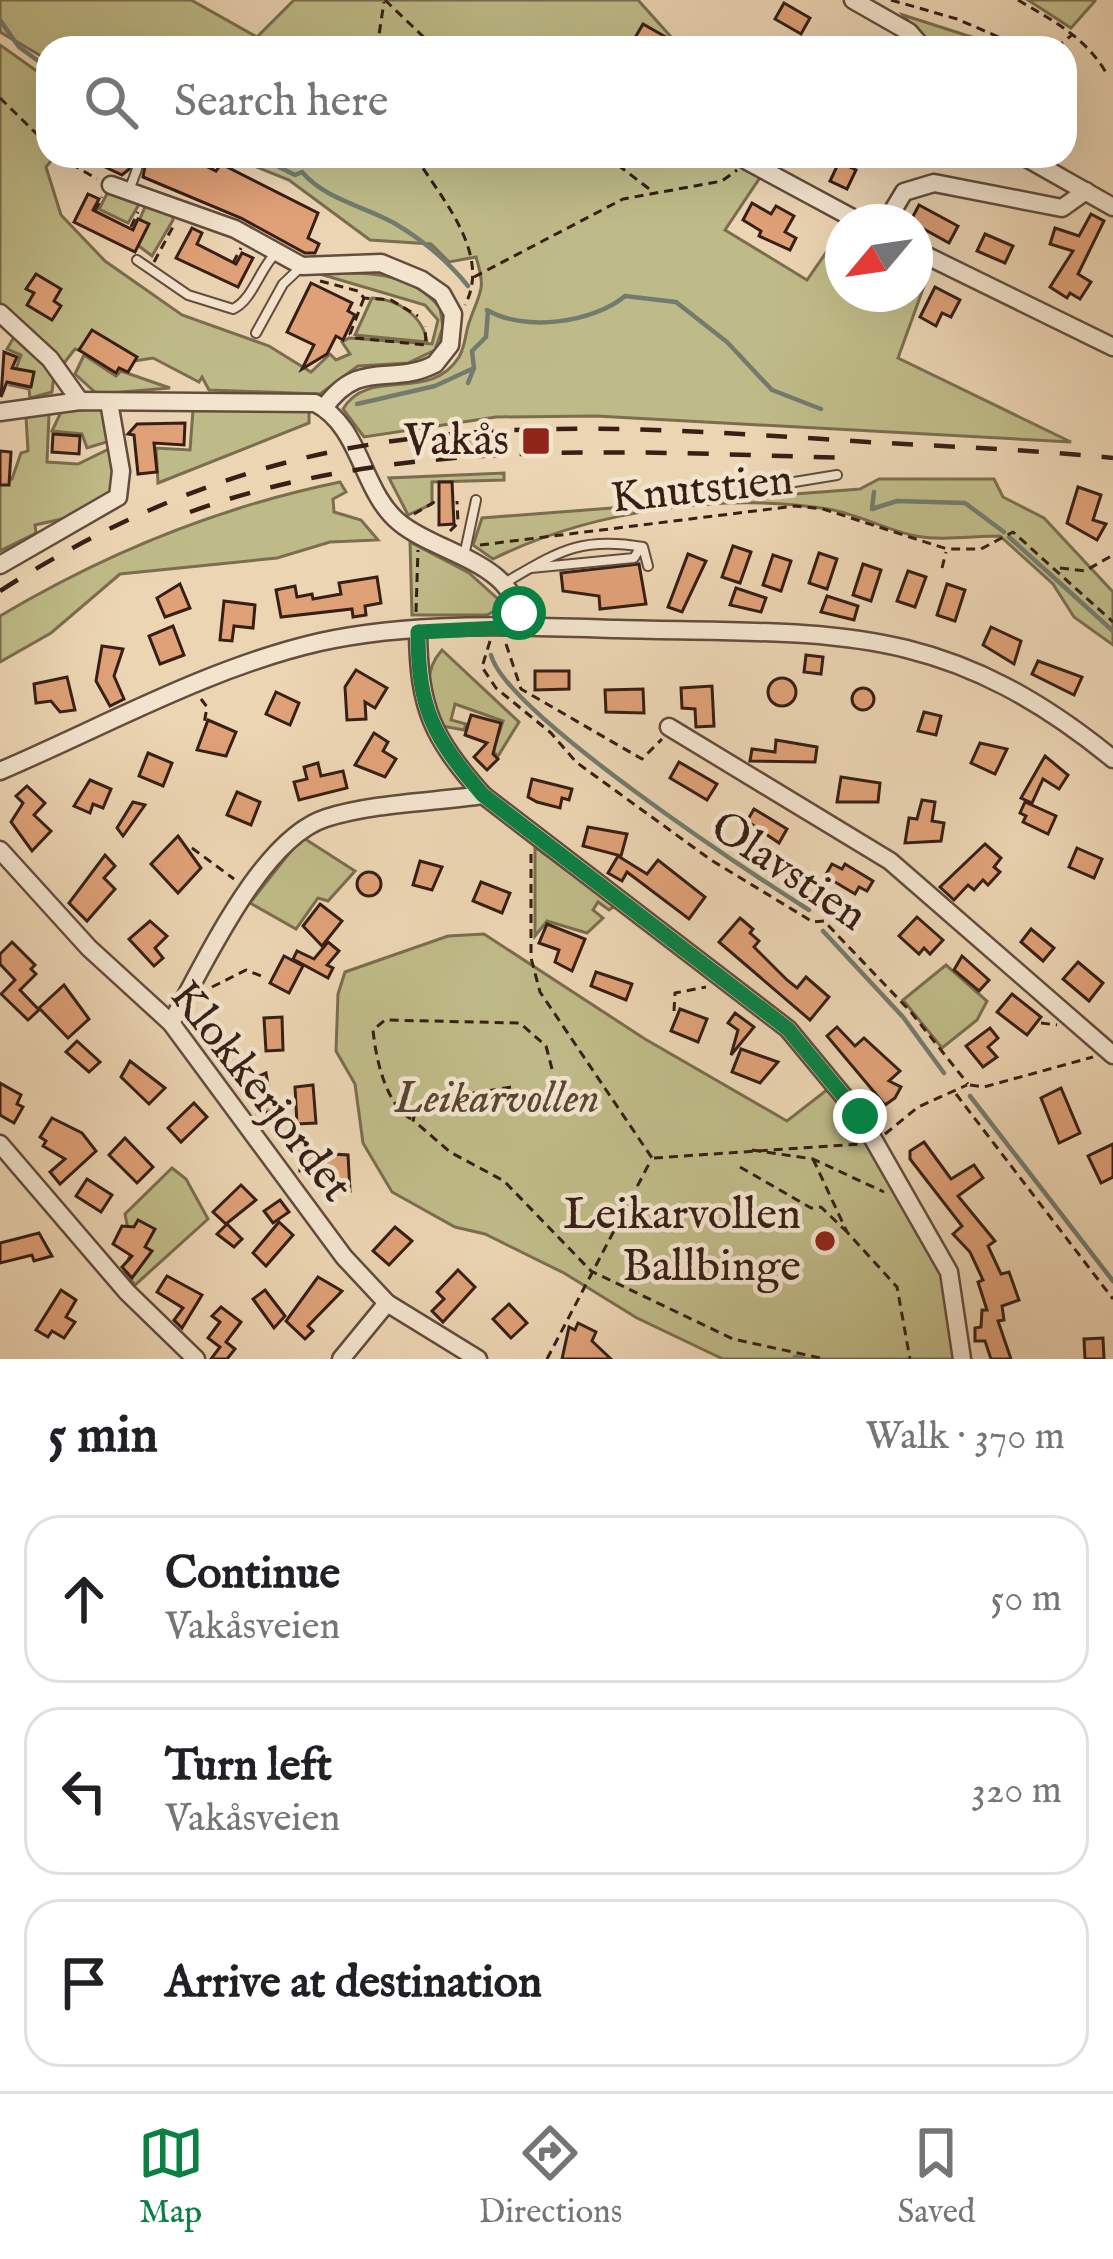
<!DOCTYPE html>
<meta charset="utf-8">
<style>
:root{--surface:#fff;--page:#f6f6f6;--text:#202124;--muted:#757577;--line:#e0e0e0;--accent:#0b8043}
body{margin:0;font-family:"IM FELL English",serif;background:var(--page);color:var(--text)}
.compass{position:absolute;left:825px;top:204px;width:108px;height:108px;border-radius:50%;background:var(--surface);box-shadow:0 12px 48px #0002;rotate:241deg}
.stop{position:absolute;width:36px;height:36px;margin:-27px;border:9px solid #0b8043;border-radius:50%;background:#fff}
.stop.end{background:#0b8043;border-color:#fff;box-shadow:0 3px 12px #0008}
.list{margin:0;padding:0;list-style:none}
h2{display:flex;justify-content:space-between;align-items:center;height:156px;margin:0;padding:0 48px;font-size:51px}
h2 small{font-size:39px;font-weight:400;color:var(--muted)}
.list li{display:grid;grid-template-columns:78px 1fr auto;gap:36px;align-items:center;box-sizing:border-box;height:168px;margin:0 24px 24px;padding:0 24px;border:3px solid var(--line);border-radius:36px}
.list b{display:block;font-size:45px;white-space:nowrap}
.list p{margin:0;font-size:39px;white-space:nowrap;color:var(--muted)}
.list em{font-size:39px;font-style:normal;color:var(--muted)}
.icon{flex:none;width:66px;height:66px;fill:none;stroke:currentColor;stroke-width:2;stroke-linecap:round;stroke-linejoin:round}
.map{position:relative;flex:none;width:1113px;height:1359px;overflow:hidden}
.search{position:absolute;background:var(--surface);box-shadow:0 12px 48px #0002;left:36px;right:36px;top:36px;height:132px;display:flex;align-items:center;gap:30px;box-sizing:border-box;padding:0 42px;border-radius:36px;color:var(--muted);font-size:45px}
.sheet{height:732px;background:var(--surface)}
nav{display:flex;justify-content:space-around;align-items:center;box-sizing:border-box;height:168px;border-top:3px solid var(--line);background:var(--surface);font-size:33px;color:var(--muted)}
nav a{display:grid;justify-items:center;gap:6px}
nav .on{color:var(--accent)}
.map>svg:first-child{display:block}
.green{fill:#bfbb88;stroke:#7b6d4f;stroke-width:3}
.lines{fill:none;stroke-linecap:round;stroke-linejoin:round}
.stream{stroke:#727b6e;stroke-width:4.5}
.building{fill:#e0a178;stroke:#371f16;stroke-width:3}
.service-casing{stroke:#644c3d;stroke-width:12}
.minor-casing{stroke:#644c3d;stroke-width:21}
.path{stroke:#371f16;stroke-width:3;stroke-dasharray:9 6;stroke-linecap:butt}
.service{stroke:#f3e4ce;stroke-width:8}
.minor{stroke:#f3e4ce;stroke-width:16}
.rail{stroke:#371f16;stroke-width:4.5;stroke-dasharray:21 21;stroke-linecap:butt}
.route{stroke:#0b8043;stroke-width:15}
.poi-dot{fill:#8f2418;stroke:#f3e4ce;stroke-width:4.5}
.labels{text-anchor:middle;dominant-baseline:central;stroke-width:9;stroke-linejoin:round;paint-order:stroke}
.poi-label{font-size:45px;fill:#371f16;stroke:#f3e4ce;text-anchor:end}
.street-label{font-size:45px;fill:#371f16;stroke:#f3e4ce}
.park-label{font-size:45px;font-style:italic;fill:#594632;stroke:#f3e4ce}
</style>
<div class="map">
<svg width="1113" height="1359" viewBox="0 0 1113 1359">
<rect width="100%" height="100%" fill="#ecd5b3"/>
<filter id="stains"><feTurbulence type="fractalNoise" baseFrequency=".00167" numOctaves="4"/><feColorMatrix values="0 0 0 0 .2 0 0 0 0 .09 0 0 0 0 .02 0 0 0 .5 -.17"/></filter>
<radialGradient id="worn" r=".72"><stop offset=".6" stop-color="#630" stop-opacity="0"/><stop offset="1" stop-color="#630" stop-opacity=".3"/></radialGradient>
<g class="green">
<path d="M0,0H191L257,37L294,0H638L681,48H48V60L0,32Z"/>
<path d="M1028,0H1095V1L1071,28Z"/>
<path d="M903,15L1006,48H931Z"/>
<path d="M0,45L48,79V156H55L46,167L61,215L105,261L182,315L269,346L311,372L330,354L336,360L350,354L342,342L349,338L432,344L438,320L425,305L320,274C363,271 411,271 440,308L443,327L435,350L408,363L358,366L320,394L209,390L202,377L199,382L153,358L122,363L75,349L64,363L0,307Z"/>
<path d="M229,156H723L761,176L725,230L807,280L843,228V294H915V255L932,264L898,358L1071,442L596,416L496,417L364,437L343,409C368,366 430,404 459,357C466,345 465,332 470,320C481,289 486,290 476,257L449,262L431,244L370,240L289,180Z"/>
<path d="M108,192L141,201L128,223L99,209Z"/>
<path d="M148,200L173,214V220L152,256L131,240Z"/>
<path d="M372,298C398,299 423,316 427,342L355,335Z"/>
<path d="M14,337L54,374L52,392L30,398L29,389L10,385L21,355L7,349Z"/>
<path d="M84,355L116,376L121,371L170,388L97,394L75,374Z"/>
<path d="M101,408L106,413L110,441L87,448L82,434L52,431L61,412Z"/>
<path d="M193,410L309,411V423L158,483L156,448L190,450Z"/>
<path d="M49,414L47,462L78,464L111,448L117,491L80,515L35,525L36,533L0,551V480L12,479L21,453L28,451L26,417Z"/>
<path d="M504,473V480L432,482V504L408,515L389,478Z"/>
<path d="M879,479H994L1003,497L1044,518L1113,592V645L1074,617L1053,584L1000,536C973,536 942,541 916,536C886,530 858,514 828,509C721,492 590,511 493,559L473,545L482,518L860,489Z"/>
<path d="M340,482L346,492L333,499L334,512L361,520L378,540L330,542L277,558L120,574L51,633L0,662V616C106,553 219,507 340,482Z"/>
<path d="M410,542L469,573L499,600L496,610L487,615H412Z"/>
<path d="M442,650L519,722L498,756L493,751L503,721L455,704L451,720L466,724L464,730L442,726C429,701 421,673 442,650Z"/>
<path d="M302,837L355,871L328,901L318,898L296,929L250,903Z"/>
<path d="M535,847L615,906L609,910L598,902L593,910L603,918L587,933L547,921L535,936Z"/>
<path d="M484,934L645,1039L787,1121L832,1086L858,1122L949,1288L956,1359H723L637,1318L564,1273L485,1234L455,1227L392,1192L363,1143L355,1084L336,1051L338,994L345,972L448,936Z"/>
<path d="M946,965L987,1001L977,1020L942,1048L903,1000Z"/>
<path d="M172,1168L186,1179L208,1219L135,1285L124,1272L132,1249L125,1214Z"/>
</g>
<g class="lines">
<g class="stream">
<path d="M0,20L19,47L48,68"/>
<path d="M257,156L295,175L302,172C325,199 363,206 394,223C423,240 447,260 468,286"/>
<path d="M487,310C524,332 593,323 625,296L676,302L727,342L772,390L821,409"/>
<path d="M468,383L474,368"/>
<path d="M357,404L435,386L474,368L472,351L486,337L488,311"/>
<path d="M874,492L872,509L897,501L965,503L1004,532"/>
<path d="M1009,537L1113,631"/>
<path d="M491,655C506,713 749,872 809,910"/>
<path d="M823,931L903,1017L944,1073"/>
<path d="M970,1096L1113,1281"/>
<path d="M795,1357L804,1359"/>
</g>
</g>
<g class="building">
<path d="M784,3L810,18L801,34L775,19Z"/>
<path d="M643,24L685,48H641L632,43Z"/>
<path d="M82,156H186L216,171L221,164L318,213L308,238L319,244L315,253H305L241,218L143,177L145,166L139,161L122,175Z"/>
<path d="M839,162L856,170L847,189L830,181Z"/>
<path d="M88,194L99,199L93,210L133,230L138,219L149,224L135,252L74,222Z"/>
<path d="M752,203L771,214L776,206L794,216L785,232L796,238L790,250L759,236L761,231L743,220Z"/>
<path d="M919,205L958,226L949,243L920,227L915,235V222H910Z"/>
<path d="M1091,214L1104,221L1078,274L1091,282L1080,299L1070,293L1067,298L1050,287L1073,251L1050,244L1055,228L1079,236Z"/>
<path d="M192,228L202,233L197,244L236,264L242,253L253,258L238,287L176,258Z"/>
<path d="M985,234L1013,246L1005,263L977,251Z"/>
<path d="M36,274L61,289L54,301L61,306L52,320L27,305L34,293L26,289Z"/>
<path d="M311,283L352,303L348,311L355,315L343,340L336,336L327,354L302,369L314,345L287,332Z"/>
<path d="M935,287L960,300L951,317L942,313L936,326L920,317Z"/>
<path d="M92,330L137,357L128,372L119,368L116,373L79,350Z"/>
<path d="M4,352L17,357L12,368L34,372L31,387L7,382L1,397Z"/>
<path d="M185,423L184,445L154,443L157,472L138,474L134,435L128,434L137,424Z"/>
<path d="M53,434L80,436L79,454L52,452Z"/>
<path d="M476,434L477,451L437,453L436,440Z"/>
<path d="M0,451L11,452L9,485H0Z"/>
<path d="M439,482H452L454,524L439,525Z"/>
<path d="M1078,487L1101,495L1093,520L1106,524L1097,540L1067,523Z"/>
<path d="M733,546L751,552L740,583L722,577Z"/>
<path d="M819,553L837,559L827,589L809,583Z"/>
<path d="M688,554L706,561L682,612L668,607Z"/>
<path d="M773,555L791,561L781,591L763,585Z"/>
<path d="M639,564L646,604L600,609L599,596L563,591L561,573Z"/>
<path d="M863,564L881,570L871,601L853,595Z"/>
<path d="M908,571L926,577L915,607L897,601Z"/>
<path d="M377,577L381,603L365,606L366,615L353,617L352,609L281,617L276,590L295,586L297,597L312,594L313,599L341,594L339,583Z"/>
<path d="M180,584L190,608L165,617L157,598Z"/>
<path d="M947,584L965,590L955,621L937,615Z"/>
<path d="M736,588L766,598L761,612L730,605Z"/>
<path d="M827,596L858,606L854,620L821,612Z"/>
<path d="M224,601L255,605L253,628L234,626L232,641L220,640Z"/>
<path d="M173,626L184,655L160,664L149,636Z"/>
<path d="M991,627L1021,641L1014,664L983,645Z"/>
<path d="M102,646L123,649L114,676L124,699L110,706L96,681Z"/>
<path d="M806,655L823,657L821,674L804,672Z"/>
<path d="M1038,661L1082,677L1074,695L1032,674Z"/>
<path d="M356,670L387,688L375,708L365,702L366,719L347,720L345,687Z"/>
<path d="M535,671H569V689L535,690Z"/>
<path d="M67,677L75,710L60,712L51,701L36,703L34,684Z"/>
<circle cx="782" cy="692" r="14"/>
<path d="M712,686L714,726L696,727L695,709L682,708L681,688Z"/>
<circle cx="863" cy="699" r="11"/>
<path d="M643,689L644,713L606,712L605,690Z"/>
<path d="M276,692L299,703L290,725L266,714Z"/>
<path d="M924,712L941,716L936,735L918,731Z"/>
<path d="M471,715L501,723L493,754L498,759L487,770L474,757L487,743L465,735Z"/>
<path d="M208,720L236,732L226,756L197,750Z"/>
<path d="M374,733L388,742L383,751L396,759L385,777L355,765Z"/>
<path d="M776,740L817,747L815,762L750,761L752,749L775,752Z"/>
<path d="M980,743L1007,749L995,774L971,763Z"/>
<path d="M148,753L172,763L163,786L139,776Z"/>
<path d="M1045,756L1068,775L1059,789L1043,779L1032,803L1021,798Z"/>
<path d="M679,762L717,784L707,800L670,778Z"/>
<path d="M318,763L321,776L343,771L347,788L299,800L294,782L307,779L304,767Z"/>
<path d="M841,777L880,783L878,802H837Z"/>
<path d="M532,779L572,789L569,800L562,798L560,808L537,802L528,797Z"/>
<path d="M90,780L111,789L103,808L93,804L90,813L74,806Z"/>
<path d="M27,786L45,803L34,815L51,831L32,851L11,822L23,803L16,796Z"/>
<path d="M237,792L260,802L251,825L227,815Z"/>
<path d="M922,800L935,802L932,821L944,823L941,841L905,843L909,818L917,819Z"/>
<path d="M133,802L145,805L123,836L117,828Z"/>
<path d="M1025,802L1056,816L1048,834L1023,822L1026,816L1020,813Z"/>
<path d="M754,809L787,829L779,843L747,821Z"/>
<path d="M588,827L627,834L621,856L583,846Z"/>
<path d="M178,836L201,868L178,893L151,864Z"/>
<path d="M985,844L1001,858L994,867L1000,872L988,885L983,880L974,890L968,885L954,900L940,887Z"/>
<path d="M1077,848L1102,859L1094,878L1069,867Z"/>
<path d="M105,855L115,866L104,878L115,889L87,921L69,903Z"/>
<path d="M618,856L647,874L658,860L705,897L689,919L627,872L622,881L608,873Z"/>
<path d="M420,861L442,867L432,890L413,885Z"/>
<path d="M832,864L842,869L845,864L873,881L867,891L859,887L855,894L825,876Z"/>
<circle cx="369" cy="884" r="12"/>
<path d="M481,882L510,893L502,913L473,901Z"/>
<path d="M320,904L342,921L322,946L303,926Z"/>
<path d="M917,917L943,940L930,954L924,948L919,954L899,936Z"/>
<path d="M740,918L753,929L750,933L759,941L754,947L787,980L797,988L806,977L829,997L810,1020L719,942Z"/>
<path d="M150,921L167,936L155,948L163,958L154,966L129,939Z"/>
<path d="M547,924L585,939L572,971L555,962L559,950L539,943Z"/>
<path d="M1031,929L1054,948L1043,961L1021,942Z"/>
<path d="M12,942L35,965L31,969L36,974L20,990L39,1010L28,1020L1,994L15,980L0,964V954Z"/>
<path d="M328,942L339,951L327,965L333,968L328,978L293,959L297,951L314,959Z"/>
<path d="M284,956L303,966L289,993L270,983Z"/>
<path d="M962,956L989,980L979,991L954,970Z"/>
<path d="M1078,962L1103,983L1089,1001L1063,979Z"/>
<path d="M596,972L632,984L626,1000L591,986Z"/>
<path d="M64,985L89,1019L68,1038L39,1008Z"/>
<path d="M1012,994L1041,1017L1027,1035L997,1012Z"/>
<path d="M680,1009L707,1019L698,1042L671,1031Z"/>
<path d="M735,1013L754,1027L731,1055L738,1030L728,1023Z"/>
<path d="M282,1017L283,1050L266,1051L264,1018Z"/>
<path d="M837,1027L855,1046L864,1038L900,1071L889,1081L901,1087L895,1098L885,1105L827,1036Z"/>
<path d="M990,1028L998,1038L988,1047L997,1057L983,1067L966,1046Z"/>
<path d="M77,1041L100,1062L89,1072L66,1052Z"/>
<path d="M741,1049L778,1062L760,1083L732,1072Z"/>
<path d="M130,1061L165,1088L149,1104L121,1077Z"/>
<path d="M266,1073L272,1112L257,1113L255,1078Z"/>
<path d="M0,1083L21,1095L17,1104L23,1107L14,1123L0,1115Z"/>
<path d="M313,1085L316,1123L297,1124L295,1087Z"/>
<path d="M1061,1088L1080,1133L1059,1143L1041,1098Z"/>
<path d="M194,1103L207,1117L181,1142L168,1128Z"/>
<path d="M52,1118L82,1133L96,1151L60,1184L50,1172L65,1159L43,1146L46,1141L40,1137Z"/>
<path d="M125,1138L153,1167L137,1183L109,1155Z"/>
<path d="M924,1142L951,1179L974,1165L983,1178L958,1196L995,1241L988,1246L1001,1274L1009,1272L1019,1300L1002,1306L1004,1320L998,1321L1011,1359H991L985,1341H975V1328L981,1327L982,1310H987L978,1282L983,1280L970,1252L953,1234L962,1226L910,1159V1151Z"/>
<path d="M1113,1144V1177L1101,1183L1088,1156Z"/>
<path d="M299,1152L348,1155L350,1191L332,1192L331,1170L300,1171Z"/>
<path d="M87,1179L112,1195L101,1212L76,1196Z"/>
<path d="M241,1185L256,1200L226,1224L213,1212Z"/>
<path d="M280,1200L289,1212L273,1223L264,1211Z"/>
<path d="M138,1220L155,1229L145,1247L152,1251L132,1278L122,1267L132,1256L113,1244L122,1226L134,1227Z"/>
<path d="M279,1222L293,1235L266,1266L253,1253Z"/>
<path d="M227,1224L242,1239L234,1247L217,1234Z"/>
<path d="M395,1227L412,1241L389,1265L373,1251Z"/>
<path d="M39,1233L52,1256L34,1261L32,1255L0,1263V1243Z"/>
<path d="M458,1270L475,1287L443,1322L432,1311L444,1299L437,1292Z"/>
<path d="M167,1276L202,1295L182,1328L174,1320L183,1308L157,1292Z"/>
<path d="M318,1277L342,1291L308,1326L313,1331L305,1339L286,1321Z"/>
<path d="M61,1290L76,1300L66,1317L75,1322L64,1338L52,1331L48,1337L36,1330Z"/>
<path d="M265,1290L285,1316L274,1328L253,1299Z"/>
<path d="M509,1304L527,1323L511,1338L493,1319Z"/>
<path d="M221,1307L241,1322L226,1342L235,1349L227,1359H211L220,1347L208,1338L220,1322L212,1316Z"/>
<path d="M578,1323L596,1332L592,1341L611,1359H562L569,1327L575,1330Z"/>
<path d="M1103,1338L1104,1359H1085L1084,1339Z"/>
</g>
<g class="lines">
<g class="service-casing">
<g id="service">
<path d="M130,188L137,169"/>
<path d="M137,260L188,295L233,309C253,300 260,267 277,252"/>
<path d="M256,333L283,284L301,267"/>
<path d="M764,487L837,475"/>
<path d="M464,556L476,500"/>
<path d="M531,568L634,558L640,548"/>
<path d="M506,582C558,552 580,536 643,547L648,566"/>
</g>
</g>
<g class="minor-casing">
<g id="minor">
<path d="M853,0L909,32L923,48"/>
<path d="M1023,156L1113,207"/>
<path d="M747,161L860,222"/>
<path d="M111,185L235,229L302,266L381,263L422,280L442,294L453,314L450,345L435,364C391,387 360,357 324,408"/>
<path d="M886,222L904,192L934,183L1062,208L1086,191"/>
<path d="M915,250L1113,347"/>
<path d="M0,313L50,359L80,401"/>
<path d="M0,412L80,401L315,403C362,427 361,492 400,523C439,555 523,563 518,627"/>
<path d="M0,565L118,497L121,471L109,402"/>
<path d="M418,632C419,709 432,737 483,795L788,1029L860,1116L949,1272L962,1359"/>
<path d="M669,727L890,861L1113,1055"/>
<path d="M0,771C103,727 210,667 320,642C415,621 521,626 618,629C827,635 939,617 1113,759"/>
<path d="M0,850L89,948L171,1023L344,1257L387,1303L478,1359"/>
<path d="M171,1023C204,966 260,839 326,818C374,803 433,802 483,795"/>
<path d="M0,1144L127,1292L196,1359"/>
<path d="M341,1359L387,1303"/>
</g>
</g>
<g class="path">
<path d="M385,0L435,48"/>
<path d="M891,0L957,19L1024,48"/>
<path d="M1018,0C1055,22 1087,38 1108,76"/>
<path d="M377,48L384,2"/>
<path d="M1056,48L1073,34"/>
<path d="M0,98L48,145"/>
<path d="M58,156L97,179"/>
<path d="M415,156C441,198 492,254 465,305"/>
<path d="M606,156L652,191"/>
<path d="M95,211L102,197"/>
<path d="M131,227L138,212"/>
<path d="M154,262L175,223"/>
<path d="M233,263L241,248"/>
<path d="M474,277L623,199L722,181L737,170"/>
<path d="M320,281L358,291L364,298L391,300L418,316"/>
<path d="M364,298L350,334L356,338L426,345L425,326"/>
<path d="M414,514L436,501"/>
<path d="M450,531L458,523L457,501"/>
<path d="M480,545L795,506L823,509L947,549H981L1013,532L1113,622"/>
<path d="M942,568L946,552"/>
<path d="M1060,568L1085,571L1113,555"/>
<path d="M416,612L418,550"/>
<path d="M490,641L482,667L496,688L551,733L576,762L711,860L813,922L824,921L910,1011L968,1084"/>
<path d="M506,644L521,689L642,759L662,739"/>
<path d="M201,699L207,707L204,724"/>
<path d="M192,848L234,879"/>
<path d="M531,854V958L540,992L652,1158"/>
<path d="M212,987L246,970L266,978"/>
<path d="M674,1011L675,993L706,987"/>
<path d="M1041,1023L1057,1025"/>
<path d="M970,1085L984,1087L1093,1057"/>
<path d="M511,1087L419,1102L413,1120L450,1152L504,1181L591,1271L733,1339L825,1359"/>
<path d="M956,1094L1113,1299"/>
<path d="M411,1119C385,1103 376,1059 373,1030L385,1020L520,1023L546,1046L552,1069"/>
<path d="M885,1134L918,1107L967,1085"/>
<path d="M752,1150L813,1159L884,1192"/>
<path d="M654,1158L860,1144"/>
<path d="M813,1159L847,1232L897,1287L910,1359"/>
<path d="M740,1167L811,1208L821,1207L846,1231"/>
<path d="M547,1359L651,1160"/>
</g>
<use href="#service" class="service"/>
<use href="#minor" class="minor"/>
<g class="rail">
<path d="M190,512C401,436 629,452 849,458"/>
<path d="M0,591C278,413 507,418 823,439C919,446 1016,448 1113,458"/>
</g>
</g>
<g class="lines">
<path class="route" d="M519,613L518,627L418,632C418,709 433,737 483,795L788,1029L860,1116"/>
</g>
<g class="poi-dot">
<rect x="521" y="426" width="30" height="30" rx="6"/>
<circle cx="825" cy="1241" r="12"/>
</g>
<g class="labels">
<g class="poi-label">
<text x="509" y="441">Vakås</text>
<text x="801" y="1215">Leikarvollen<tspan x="801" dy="52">Ballbinge</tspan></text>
</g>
<g class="street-label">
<text transform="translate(702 490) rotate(-6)">Knutstien</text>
<text transform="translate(788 872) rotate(34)">Olavstien</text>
<text transform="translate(260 1092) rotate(52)">Klokkerjordet</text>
</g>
<g class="park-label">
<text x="497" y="1099">Leikarvollen</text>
</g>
</g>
<rect width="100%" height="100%" filter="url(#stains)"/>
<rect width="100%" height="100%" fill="url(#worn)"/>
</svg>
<svg class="compass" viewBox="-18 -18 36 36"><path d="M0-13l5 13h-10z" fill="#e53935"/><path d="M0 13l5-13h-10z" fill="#757577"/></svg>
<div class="stop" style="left:519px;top:613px"></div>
<div class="stop end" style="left:860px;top:1116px"></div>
<div class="search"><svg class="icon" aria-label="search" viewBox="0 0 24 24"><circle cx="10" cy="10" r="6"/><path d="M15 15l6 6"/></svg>Search here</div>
</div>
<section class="sheet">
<h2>5 min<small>Walk · 370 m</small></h2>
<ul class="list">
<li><svg class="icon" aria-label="ahead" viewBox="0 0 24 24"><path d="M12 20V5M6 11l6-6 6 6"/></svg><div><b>Continue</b><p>Vakåsveien</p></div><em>50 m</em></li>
<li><svg class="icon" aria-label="left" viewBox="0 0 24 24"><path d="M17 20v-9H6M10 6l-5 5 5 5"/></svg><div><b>Turn left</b><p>Vakåsveien</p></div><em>320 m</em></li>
<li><svg class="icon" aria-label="arrive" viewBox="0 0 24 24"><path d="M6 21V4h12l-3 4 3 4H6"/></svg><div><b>Arrive at destination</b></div></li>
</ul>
</section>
<nav>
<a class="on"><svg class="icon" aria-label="map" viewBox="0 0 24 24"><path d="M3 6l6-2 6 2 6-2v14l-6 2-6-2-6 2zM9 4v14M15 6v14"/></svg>Map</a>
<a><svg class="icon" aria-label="directions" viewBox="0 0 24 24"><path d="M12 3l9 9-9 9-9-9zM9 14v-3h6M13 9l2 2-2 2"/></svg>Directions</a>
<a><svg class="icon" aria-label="saved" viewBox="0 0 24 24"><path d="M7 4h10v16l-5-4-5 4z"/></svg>Saved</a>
</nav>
